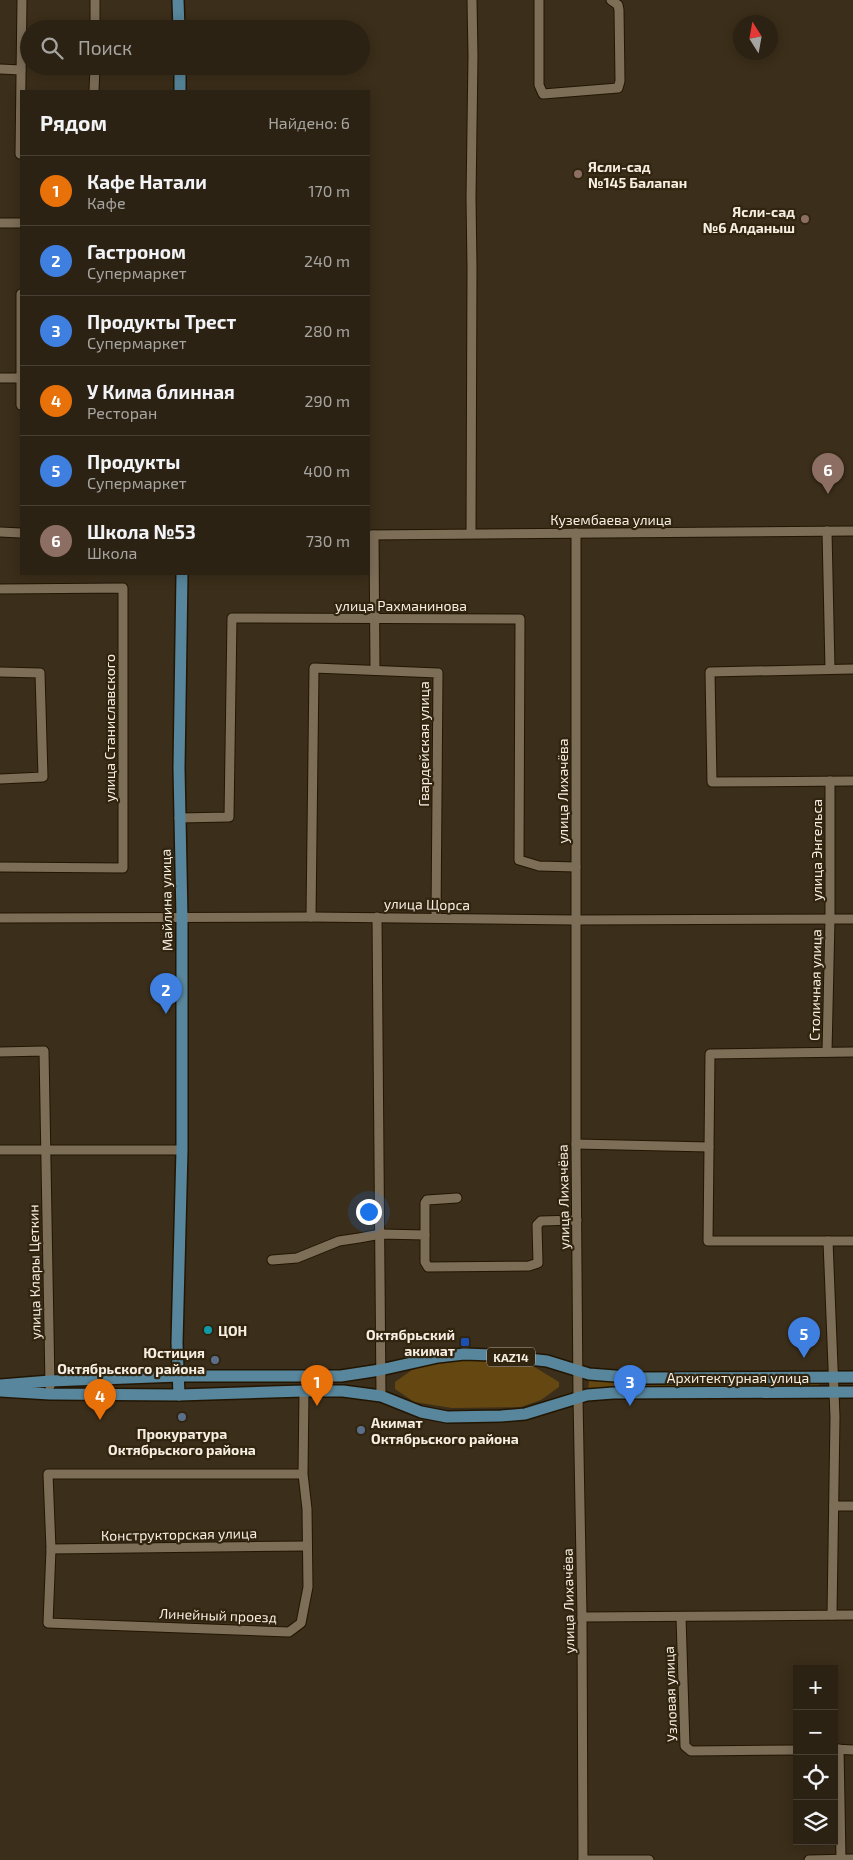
<!DOCTYPE html>
<html lang="ru">
<meta charset="utf-8">
<style>
:root{--surface:#2c2214;--page:#382f22;--text:#f1f3f6;--muted:#a6a4a0;--line:#483f34;--accent:#db99f5}
body{margin:0;font-family:"Exo 2",sans-serif;background:var(--page);color:var(--text)}
.controls{position:absolute;right:15px;bottom:15px;display:grid;overflow:hidden;border-radius:0px;box-shadow:0 2px 12px #0003}
.controls button{width:45px;height:45px;display:grid;place-items:center;padding:0;border:0;border-bottom:1px solid var(--line);background:var(--surface);color:var(--text);font:25px sans-serif}
.compass{position:absolute;left:733px;top:15px;width:45px;height:45px;border-radius:50%;background:var(--surface);box-shadow:0 2px 12px #0003;rotate:349deg}
.you{position:absolute;left:368px;top:1211px;width:18px;height:18px;margin:-12px;border:4px solid #fff;border-radius:50%;background:#1a73e8;box-shadow:0 0 0 8px #1a73e833}
.badge{display:grid;place-items:center;width:32px;height:32px;border-radius:50%;background:var(--accent);color:#fff;font-size:16px;font-weight:700}
.pin{position:absolute;translate:-50% -41px;filter:drop-shadow(0 1px 2px #0008)}
.pin::after{content:'';position:absolute;top:26px;width:18px;height:15px;background:inherit;clip-path:polygon(0 0,100% 0,50% 100%)}
.list{margin:0;padding:0;list-style:none}
h2{display:flex;justify-content:space-between;align-items:center;height:65px;margin:0;padding:0 20px;font-size:21px}
h2 small{font-size:16px;font-weight:400;color:var(--muted)}
.list li{display:grid;grid-template-columns:32px 1fr auto;gap:15px;align-items:center;box-sizing:border-box;height:70px;padding:0 20px;border-top:1px solid var(--line)}
.list b{display:block;font-size:19px;white-space:nowrap}
.list p{margin:0;font-size:16px;white-space:nowrap;color:var(--muted)}
.list em{font-size:16px;font-style:normal;color:var(--muted)}
.icon{flex:none;width:28px;height:28px;fill:none;stroke:currentColor;stroke-width:2;stroke-linecap:round;stroke-linejoin:round}
.map{position:relative;flex:none;width:853px;height:1860px;overflow:hidden}
.search{position:absolute;background:var(--surface);box-shadow:0 2px 12px #0003;left:20px;top:20px;width:350px;height:55px;display:flex;align-items:center;gap:12px;box-sizing:border-box;padding:0 18px;border-radius:28px;color:var(--muted);font-size:19px}
.panel{position:absolute;background:var(--surface);box-shadow:0 2px 12px #0003;left:20px;top:90px;width:350px;height:485px;border-radius:0px}
.map>svg:first-child{display:block}
.green{fill:#644711}
.lines{fill:none;stroke-linecap:round;stroke-linejoin:round}
.minor-casing{stroke:#221603;stroke-width:11}
.major-casing{stroke:#221603;stroke-width:14}
.minor{stroke:#7d6e58;stroke-width:9}
.major{stroke:#58869c;stroke-width:11}
.education-dot{fill:#8d6e63;stroke:#312510;stroke-width:2}
.culture-dot{fill:#0f9aa8;stroke:#312510;stroke-width:2}
.transit-dot{fill:#1a4fb4;stroke:#312510;stroke-width:2}
.service-dot{fill:#5c6f8a;stroke:#312510;stroke-width:2}
.labels{text-anchor:middle;dominant-baseline:central;stroke-width:4.5;stroke-linejoin:round;paint-order:stroke}
.shield{fill:#312510;stroke:#bcb2a3;stroke-width:1}
.shield-label{font-size:12px;font-weight:bold;fill:#f7eee2}
.poi-label{font-size:14px;font-weight:bold;fill:#f7eee2;stroke:#312510;text-anchor:start}
.street-label{font-size:14px;fill:#f7eee2;stroke:#312510}
</style>
<div class="map">
<svg width="853" height="1860" viewBox="0 0 853 1860">
<rect width="100%" height="100%" fill="#3b2e1a"/>
<g class="green">
<path d="M484,1360L533,1366L559,1382V1387L541,1400L521,1407L452,1408L414,1402L395,1389V1382L416,1367L446,1361Z"/>
<path d="M589,1381L819,1382V1390L588,1391Z"/>
</g>
<g class="lines">
<g class="minor-casing">
<g id="minor">
<path d="M539,0V85L543,94L618,88L620,81L619,10L618,5L611,0"/>
<path d="M95,29V0"/>
<path d="M95,68L180,69"/>
<path d="M0,69L21,70"/>
<path d="M94,91L95,66"/>
<path d="M21,154H20L22,0"/>
<path d="M0,223H21"/>
<path d="M21,294V405"/>
<path d="M0,378H21"/>
<path d="M827,531L830,669"/>
<path d="M0,532L21,533"/>
<path d="M471,533L472,268L471,198L473,56L472,0"/>
<path d="M576,533V1144L578,1397L582,1617L583,1860"/>
<path d="M369,535L853,531"/>
<path d="M374,535L375,670"/>
<path d="M0,589L123,588V868L0,867"/>
<path d="M853,669L710,672L712,782L853,781"/>
<path d="M0,672L40,673L43,777L0,779"/>
<path d="M179,818L229,817L232,618L520,619L519,860L539,866L576,867"/>
<path d="M311,917L314,668L438,673L436,918"/>
<path d="M377,917L381,1396"/>
<path d="M0,918L311,917L575,920L853,919"/>
<path d="M0,1052L44,1051L50,1386"/>
<path d="M827,1052L830,919V781"/>
<path d="M853,1052L710,1054L708,1241H853"/>
<path d="M576,1144L709,1147"/>
<path d="M0,1150H182"/>
<path d="M425,1235V1203L427,1200L457,1198"/>
<path d="M828,1241L835,1417L832,1615"/>
<path d="M272,1260L297,1258L339,1241L359,1238L381,1234L425,1235V1262L428,1267L529,1266L538,1263L537,1225L541,1221L577,1220"/>
<path d="M303,1474H48L51,1549L48,1623L289,1632L301,1623L308,1587L307,1509L303,1474L304,1391"/>
<path d="M834,1506H853"/>
<path d="M51,1549L307,1546"/>
<path d="M582,1617L853,1615"/>
<path d="M681,1617L685,1746L691,1751L797,1750"/>
<path d="M834,1749L853,1750"/>
<path d="M839,1749L841,1859"/>
<path d="M583,1860H649"/>
<path d="M809,1860L853,1859"/>
</g>
</g>
<g class="major-casing">
<g id="major">
<path d="M178,0L179,29"/>
<path d="M180,66V91"/>
<path d="M0,1385L50,1381L179,1376H341L380,1370L438,1357L464,1354L492,1355L547,1361L589,1374L641,1378L853,1377"/>
<path d="M0,1391L50,1394L179,1395L304,1391H343L381,1396L421,1412L447,1417L501,1416L525,1414L587,1395L613,1393L853,1392"/>
<path d="M179,1395L177,1343L182,1150V918L179,768L182,574"/>
</g>
</g>
<use href="#minor" class="minor"/>
<use href="#major" class="major"/>
</g>
<g class="education-dot">
<circle cx="578" cy="174" r="5"/>
<circle cx="805" cy="219" r="5"/>
</g>
<circle class="culture-dot" cx="208" cy="1330" r="5"/>
<rect class="transit-dot" x="460" y="1337" width="10" height="10" rx="2.5"/>
<g class="service-dot">
<circle cx="215" cy="1360" r="5"/>
<circle cx="182" cy="1417" r="5"/>
<circle cx="361" cy="1430" r="5"/>
</g>
<g class="labels">
<rect class="shield" x="487" y="1347.5" width="48" height="19" rx="4"/>
<g class="shield-label">
<text x="511" y="1357">KAZ14</text>
</g>
<g class="poi-label">
<text x="588" y="166">Ясли-сад<tspan x="588" dy="16">№145 Балапан</tspan></text>
<text x="795" y="211" text-anchor="end">Ясли-сад<tspan x="795" dy="16">№6 Алданыш</tspan></text>
<text x="218" y="1330">ЦОН</text>
<text x="455" y="1334" text-anchor="end">Октябрьский<tspan x="455" dy="16">акимат</tspan></text>
<text x="205" y="1352" text-anchor="end">Юстиция<tspan x="205" dy="16">Октябрьского района</tspan></text>
<text x="371" y="1422">Акимат<tspan x="371" dy="16">Октябрьского района</tspan></text>
<text x="182" y="1433" text-anchor="middle">Прокуратура<tspan x="182" dy="16">Октябрьского района</tspan></text>
</g>
<g class="street-label">
<text x="611" y="519">Кузембаева улица</text>
<text x="401" y="605">улица Рахманинова</text>
<text transform="translate(109 728) rotate(-90)">улица Станиславского</text>
<text transform="translate(423 744) rotate(-90)">Гвардейская улица</text>
<text transform="translate(562 791) rotate(-90)">улица Лихачёва</text>
<text transform="translate(816 850) rotate(-90)">улица Энгельса</text>
<text transform="translate(166 900) rotate(-91)">Майлина улица</text>
<text transform="translate(427 904) rotate(1)">улица Щорса</text>
<text transform="translate(815 985) rotate(-89)">Столичная улица</text>
<text transform="translate(563 1197) rotate(-91)">улица Лихачёва</text>
<text transform="translate(34 1272) rotate(-91)">улица Клары Цеткин</text>
<text x="738" y="1377">Архитектурная улица</text>
<text transform="translate(179 1534) rotate(-1)">Конструкторская улица</text>
<text transform="translate(568 1601) rotate(-91)">улица Лихачёва</text>
<text transform="translate(218 1615) rotate(2)">Линейный проезд</text>
<text transform="translate(670 1694) rotate(-92)">Узловая улица</text>
</g>
</g>
</svg>
<div class="controls">
<button>+</button>
<button>−</button>
<button><svg class="icon" aria-label="locate" viewBox="0 0 24 24"><circle cx="12" cy="12" r="6"/><path d="M12 2v4M12 18v4M2 12h4M18 12h4"/></svg></button>
<button><svg class="icon" aria-label="layers" viewBox="0 0 24 24"><path d="M12 4l9 5-9 5-9-5zM3 14l9 5 9-5"/></svg></button>
</div>
<svg class="compass" viewBox="-18 -18 36 36"><path d="M0-13l5 13h-10z" fill="#e53935"/><path d="M0 13l5-13h-10z" fill="#a6a4a0"/></svg>
<div class="you"></div>
<div class="pin badge" style="left:317px;top:1406px;background:#e8710a">1</div>
<div class="pin badge" style="left:166px;top:1014px;background:#3f7fe0">2</div>
<div class="pin badge" style="left:630px;top:1406px;background:#3f7fe0">3</div>
<div class="pin badge" style="left:100px;top:1420px;background:#e8710a">4</div>
<div class="pin badge" style="left:804px;top:1358px;background:#3f7fe0">5</div>
<div class="pin badge" style="left:828px;top:494px;background:#8d6e63">6</div>
<div class="search"><svg class="icon" aria-label="search" viewBox="0 0 24 24"><circle cx="10" cy="10" r="6"/><path d="M15 15l6 6"/></svg>Поиск</div>
<section class="panel">
<h2>Рядом<small>Найдено: 6</small></h2>
<ul class="list">
<li><span class="badge" style="background:#e8710a">1</span><div><b>Кафе Натали</b><p>Кафе</p></div><em>170 m</em></li>
<li><span class="badge" style="background:#3f7fe0">2</span><div><b>Гастроном</b><p>Супермаркет</p></div><em>240 m</em></li>
<li><span class="badge" style="background:#3f7fe0">3</span><div><b>Продукты Трест</b><p>Супермаркет</p></div><em>280 m</em></li>
<li><span class="badge" style="background:#e8710a">4</span><div><b>У Кима блинная</b><p>Ресторан</p></div><em>290 m</em></li>
<li><span class="badge" style="background:#3f7fe0">5</span><div><b>Продукты</b><p>Супермаркет</p></div><em>400 m</em></li>
<li><span class="badge" style="background:#8d6e63">6</span><div><b>Школа №53</b><p>Школа</p></div><em>730 m</em></li>
</ul>
</section>
</div>
